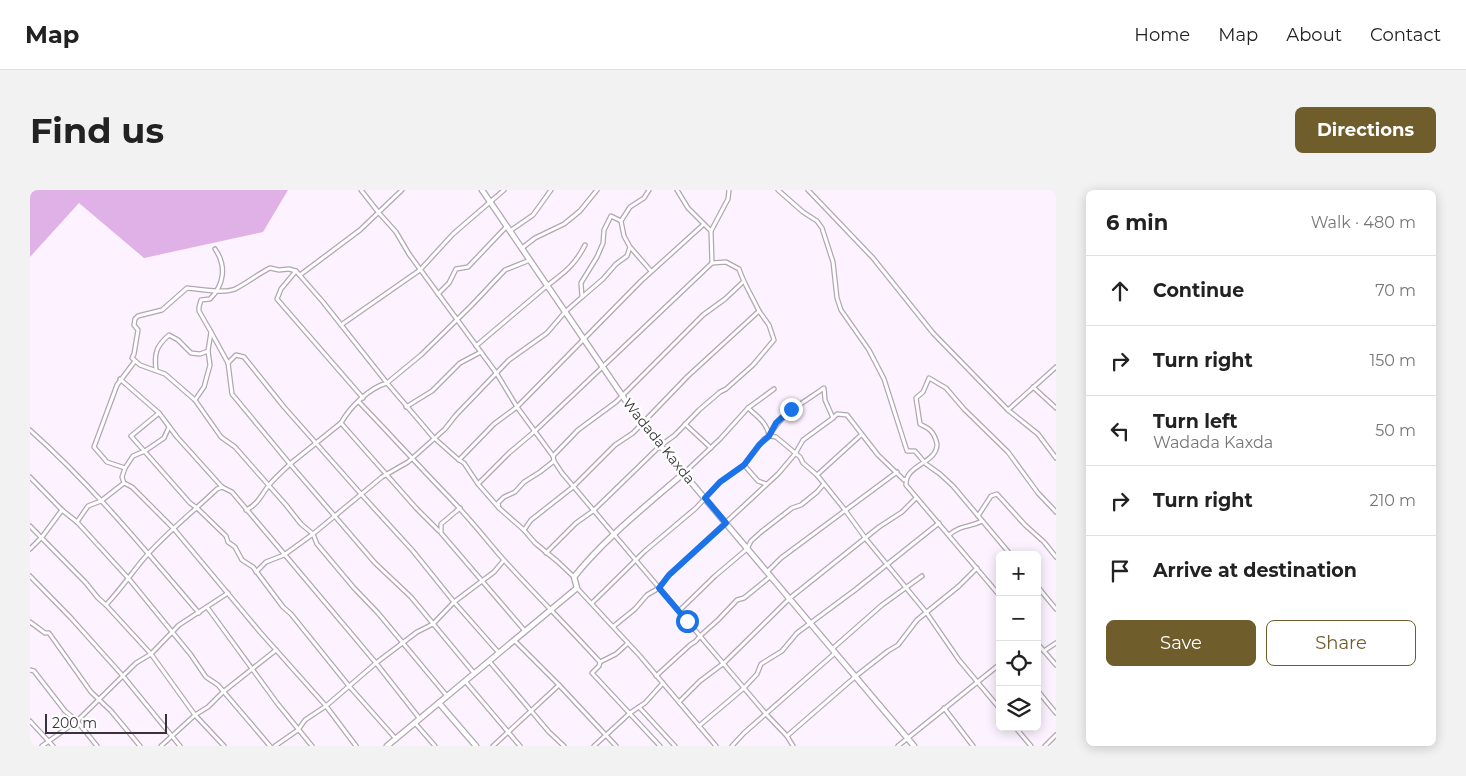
<!DOCTYPE html>
<meta charset="utf-8">
<style>
:root{--surface:#fff;--page:#f2f2f2;--text:#222;--muted:#767676;--line:#e0e0e0;--accent:#6f5d2b}
body{margin:0;font-family:Montserrat,sans-serif;background:var(--page);color:var(--text)}
.controls{position:absolute;right:15px;bottom:15px;display:grid;overflow:hidden;border-radius:8px;box-shadow:0 2px 12px #0003}
.controls button{width:45px;height:45px;display:grid;place-items:center;padding:0;border:0;border-bottom:1px solid var(--line);background:var(--surface);color:var(--text);font:25px sans-serif}
.scale{position:absolute;left:15px;bottom:12px;width:122px;box-sizing:border-box;padding-left:5px;border:2px solid #373338;border-top:0;font-size:14px;line-height:18px;white-space:nowrap;color:#373338;-webkit-text-stroke:4px #fff;paint-order:stroke}
.stop{position:absolute;width:15px;height:15px;margin:-11px;border:4px solid #1a73e8;border-radius:50%;background:#fff}
.stop.end{background:#1a73e8;border-color:#fff;box-shadow:0 1px 5px #0008}
.list{margin:0;padding:0;list-style:none}
h2{display:flex;justify-content:space-between;align-items:center;height:65px;margin:0;padding:0 20px;font-size:21px}
h2 small{font-size:16px;font-weight:400;color:var(--muted)}
.list li{display:grid;grid-template-columns:32px 1fr auto;gap:15px;align-items:center;box-sizing:border-box;height:70px;padding:0 20px;border-top:1px solid var(--line)}
.list b{display:block;font-size:19px;white-space:nowrap}
.list p{margin:0;font-size:16px;white-space:nowrap;color:var(--muted)}
.list em{font-size:16px;font-style:normal;color:var(--muted)}
.actions{display:flex;gap:10px;padding:15px 20px}
.actions a{flex:1;padding:11px 0;border:1px solid var(--accent);border-radius:8px;text-align:center;font-size:18px;color:var(--accent)}
.actions .main{background:var(--accent);color:#fff}
.icon{flex:none;width:28px;height:28px;fill:none;stroke:currentColor;stroke-width:2;stroke-linecap:round;stroke-linejoin:round}
.map{position:relative;flex:none;width:1026px;height:556px;overflow:hidden;border-radius:8px}
header{display:flex;align-items:center;gap:30px;box-sizing:border-box;height:70px;padding:0 25px;background:var(--surface);border-bottom:1px solid var(--line)}
header strong{font-size:24px}
nav{display:flex;gap:28px;margin-inline-start:auto;font-size:18px}
.intro{display:flex;align-items:center;justify-content:space-between;box-sizing:border-box;height:120px;padding:0 30px}
h1{margin:0;font-size:35px}
.button{padding:12px 22px;border-radius:8px;background:var(--accent);color:#fff;font-size:18px;font-weight:700}
main{display:flex;gap:30px;padding:0 30px}
aside{flex:1;background:var(--surface);border-radius:8px;box-shadow:0 2px 12px #0003}
.map>svg:first-child{display:block}
.green{fill:#e0b1e7}
.lines{fill:none;stroke-linecap:round;stroke-linejoin:round}
.minor-casing{stroke:#b1a6b2;stroke-width:5.5}
.tertiary-casing{stroke:#b1a6b2;stroke-width:7}
.minor{stroke:#fff;stroke-width:3}
.tertiary{stroke:#fff;stroke-width:4.5}
.route{stroke:#1a73e8;stroke-width:6}
.labels{text-anchor:middle;dominant-baseline:central;stroke-width:5;stroke-linejoin:round;paint-order:stroke}
.street-label{font-size:14px;fill:#373338;stroke:#fff}
</style>
<header>
<strong>Map</strong>
<nav><a>Home</a><a>Map</a><a>About</a><a>Contact</a></nav>
</header>
<div class="intro"><h1>Find us</h1><a class="button">Directions</a></div>
<main>
<div class="map">
<svg width="1026" height="556" viewBox="0 0 1026 556">
<rect width="100%" height="100%" fill="#fdf2ff"/>
<path class="green" d="M0,0H258L233,42L114,68L49,13L0,67Z"/>
<g class="lines">
<g class="minor-casing">
<g id="minor">
<path d="M331,0L349,23L366,42L379,64L467,184L487,217L523,266L524,271L532,283L736,524L757,546L763,556"/>
<path d="M647,0L658,18L674,34"/>
<path d="M748,0L773,22L787,31L792,38L803,72L807,108L811,120L839,160L854,189L877,261H885L896,274L910,284L923,296L981,365"/>
<path d="M778,0L843,68L903,143L978,220L1008,244L1026,268"/>
<path d="M480,41L503,25L521,0"/>
<path d="M681,41L698,9L699,0"/>
<path d="M492,58L505,48L534,34L550,21L567,0"/>
<path d="M601,58L621,81"/>
<path d="M266,81L251,99L247,109L333,208"/>
<path d="M270,85L330,40L372,0"/>
<path d="M408,104L419,93L426,79L438,77L477,36"/>
<path d="M552,107L573,89L586,74L597,66L600,57L594,46L591,31L600,17L614,8L619,0"/>
<path d="M311,135L390,80L423,44L474,0"/>
<path d="M181,142L198,173L202,204L260,274L311,233C320,217 339,198 357,193L293,112L266,81L259,79L249,80L240,78C228,84 217,93 205,99C194,104 170,99 157,98L132,120L108,126L105,129L104,135L108,140L104,164L102,168L110,175L135,184L165,210L191,247L205,257L256,315L271,334L283,344L287,354L324,398L348,423L417,506"/>
<path d="M446,156C468,137 490,119 512,100C531,84 543,79 555,55"/>
<path d="M198,173L206,165L214,167L254,217L331,304L383,361L424,412L469,463"/>
<path d="M126,180C124,164 126,156 139,145L148,150L161,163L170,164L178,161"/>
<path d="M90,189L129,223L147,247L192,297"/>
<path d="M1003,197L1026,218"/>
<path d="M165,210L174,197L180,175L178,161L181,142L169,121V117L171,110L180,109C194,95 197,76 185,59"/>
<path d="M329,212C358,242 386,273 415,303C436,324 454,347 473,369C505,404 538,437 570,472"/>
<path d="M376,217L402,201L430,173L451,162"/>
<path d="M978,220L1026,177"/>
<path d="M129,223L101,246L160,313L167,318L196,346L198,352L205,357L212,370L223,377L253,417L261,424L319,496L366,549"/>
<path d="M803,228L807,224L817,225L848,265L874,290L876,289"/>
<path d="M311,233L386,318L409,341"/>
<path d="M655,234L681,258"/>
<path d="M0,240C62,295 115,360 169,423"/>
<path d="M523,266L548,240L586,212L673,125L695,109L713,92"/>
<path d="M429,270L403,247L357,193L391,165L441,116L475,80L500,70"/>
<path d="M524,271L510,282L494,292L485,302L474,307L468,313L469,318L494,340L505,353L527,371L544,387"/>
<path d="M714,275L728,291L736,294"/>
<path d="M95,278L77,272L64,257L87,195L105,171"/>
<path d="M654,283L690,249L718,218L744,199"/>
<path d="M787,285L831,245"/>
<path d="M0,287L32,320L47,332L99,389L161,465L176,487L188,495L240,556"/>
<path d="M94,293L92,287L95,278L103,266L115,261L134,248L139,237"/>
<path d="M448,294L479,263L505,241L682,73L681,41L674,34L611,91L487,217L464,234L429,270L434,273L448,294L469,318"/>
<path d="M430,318L411,334V343L495,441"/>
<path d="M216,320C229,314 232,303 240,294C246,287 253,281 260,274L345,373L381,407L444,483"/>
<path d="M948,326L961,306L967,304L995,335L1014,352L1026,367"/>
<path d="M47,332L58,316L71,311L94,293L102,297L144,339L230,442L296,516L326,556"/>
<path d="M0,336L56,393L68,408L76,415"/>
<path d="M494,340L501,330L543,297L585,255L603,243L658,186L729,121C722,106 714,94 709,79L696,72L682,73"/>
<path d="M919,345C932,334 939,338 952,331"/>
<path d="M0,359L12,347L32,320"/>
<path d="M516,363L546,333L563,321L630,256L645,245L669,220L690,202L696,199L723,175L744,150L739,135L729,121"/>
<path d="M226,382L236,372L254,365L283,344L352,287L378,272L415,239L426,225L479,170L517,143L535,122L552,107L551,93L567,67L573,53L574,40L581,26L591,31"/>
<path d="M737,382L751,368L867,282"/>
<path d="M0,386L41,428L93,486L150,556"/>
<path d="M1007,396L1026,419"/>
<path d="M547,398L610,466L686,556"/>
<path d="M970,406L876,295C875,274 907,274 907,254C906,249 904,244 900,240C897,237 893,236 890,234L886,208L893,202L899,188L916,198L934,219L978,262L1008,303L1026,322"/>
<path d="M562,413L615,361L666,318L690,292L714,275L734,249L739,246L746,247L770,267L773,273L787,285L815,320L836,349L896,422L929,470L970,519"/>
<path d="M177,417L247,513L282,556"/>
<path d="M649,421L685,386L717,359L721,351L731,342L762,318L771,315L787,302L793,295"/>
<path d="M0,432L15,443H19L61,502L81,521L110,556"/>
<path d="M584,436L605,419L617,405L629,398L639,385L748,284L765,264L773,250L803,228L795,210L794,198C773,213 752,223 739,246C738,234 727,226 718,218"/>
<path d="M484,450L529,495L586,556"/>
<path d="M1007,453L1026,475"/>
<path d="M597,454L586,464L570,472L569,476L562,483L630,556"/>
<path d="M802,459L852,415L892,386"/>
<path d="M1014,461L1026,453"/>
<path d="M459,471L519,542L534,556"/>
<path d="M0,480L4,481L35,521L47,531L67,556"/>
<path d="M626,486L660,455L666,451L670,446L688,430L707,410L714,408L741,386"/>
<path d="M435,491L490,556"/>
<path d="M1007,500L1026,523"/>
<path d="M650,511L670,491L694,473L760,408L849,337L872,322L886,308"/>
<path d="M609,517L645,556"/>
<path d="M914,518L943,556"/>
<path d="M0,531L23,556"/>
<path d="M385,533L405,556"/>
<path d="M669,536L714,498L727,484L731,474L752,461L767,443L825,400L909,333"/>
<path d="M985,537L1001,556"/>
<path d="M757,546L826,486L858,461L868,455L887,430L929,396L947,378"/>
<path d="M12,556L47,531L106,473L121,464L149,435L198,403"/>
<path d="M131,556L165,525L178,517L193,502L246,460"/>
<path d="M194,556L165,525L121,464L76,415C89,401 99,387 111,372C133,345 162,323 187,299L192,297L202,302L346,473L390,529"/>
<path d="M245,556L268,540L275,530L296,516L346,473L387,442L403,434L424,412L464,382L474,370"/>
<path d="M463,556L529,495"/>
<path d="M564,556L600,523L615,513L633,493"/>
<path d="M702,556L714,543L805,463"/>
<path d="M868,556L970,474"/>
<path d="M1015,556L1026,545"/>
</g>
</g>
<g class="tertiary-casing">
<g id="tertiary">
<path d="M452,0L611,233L884,556"/>
<path d="M409,513L446,556"/>
<path d="M357,556L547,398L544,387C575,348 616,316 654,283"/>
</g>
</g>
<use href="#minor" class="minor"/>
<use href="#tertiary" class="tertiary"/>
</g>
<g class="lines">
<path class="route" d="M657,431L629,398L639,385L696,333L675,308L690,292L714,275L729,255L739,246L746,233L761,219"/>
</g>
<g class="labels">
<g class="street-label">
<text transform="translate(629 251) rotate(51)">Wadada Kaxda</text>
</g>
</g>
</svg>
<div class="controls">
<button>+</button>
<button>−</button>
<button><svg class="icon" aria-label="locate" viewBox="0 0 24 24"><circle cx="12" cy="12" r="6"/><path d="M12 2v4M12 18v4M2 12h4M18 12h4"/></svg></button>
<button><svg class="icon" aria-label="layers" viewBox="0 0 24 24"><path d="M12 4l9 5-9 5-9-5zM3 14l9 5 9-5"/></svg></button>
</div>
<div class="scale">200 m</div>
<div class="stop" style="left:657px;top:431px"></div>
<div class="stop end" style="left:761px;top:219px"></div>
</div>
<aside>
<h2>6 min<small>Walk · 480 m</small></h2>
<ul class="list">
<li><svg class="icon" aria-label="ahead" viewBox="0 0 24 24"><path d="M12 20V5M6 11l6-6 6 6"/></svg><div><b>Continue</b></div><em>70 m</em></li>
<li><svg class="icon" aria-label="right" viewBox="0 0 24 24"><path d="M7 20v-9h11M14 6l5 5-5 5"/></svg><div><b>Turn right</b></div><em>150 m</em></li>
<li><svg class="icon" aria-label="left" viewBox="0 0 24 24"><path d="M17 20v-9H6M10 6l-5 5 5 5"/></svg><div><b>Turn left</b><p>Wadada Kaxda</p></div><em>50 m</em></li>
<li><svg class="icon" aria-label="right" viewBox="0 0 24 24"><path d="M7 20v-9h11M14 6l5 5-5 5"/></svg><div><b>Turn right</b></div><em>210 m</em></li>
<li><svg class="icon" aria-label="arrive" viewBox="0 0 24 24"><path d="M6 21V4h12l-3 4 3 4H6"/></svg><div><b>Arrive at destination</b></div></li>
</ul>
<div class="actions"><a class="main">Save</a><a>Share</a></div>
</aside>
</main>
